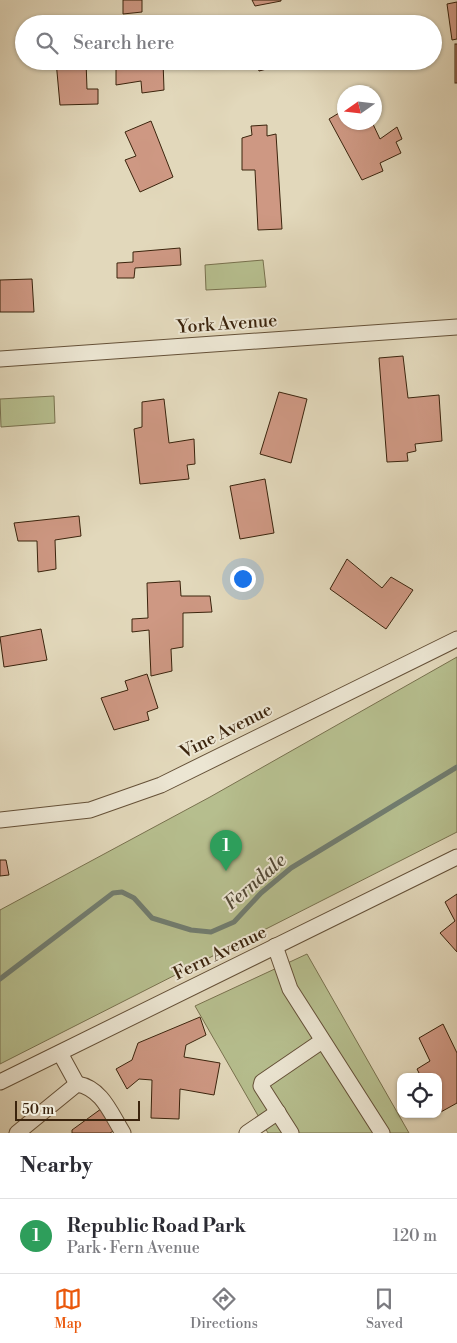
<!DOCTYPE html>
<meta charset="utf-8">
<style>
:root{--surface:#fff;--page:#f7f7f7;--text:#2b2b33;--muted:#7c7c81;--line:#e1e1e2;--accent:#ea580c}
body{margin:0;font-family:"Libre Bodoni",serif;background:var(--page);color:var(--text)}
.controls{position:absolute;right:15px;bottom:15px;display:grid;overflow:hidden;border-radius:10px;box-shadow:0 1px 4px #0004}
.controls button{width:45px;height:45px;display:grid;place-items:center;padding:0;border:0;border-bottom:1px solid var(--line);background:var(--surface);color:var(--text);font:25px sans-serif}
.compass{position:absolute;left:337px;top:85px;width:45px;height:45px;border-radius:50%;background:var(--surface);box-shadow:0 1px 4px #0004;rotate:256deg}
.scale{position:absolute;left:15px;bottom:12px;width:125px;box-sizing:border-box;padding-left:5px;border:2px solid #3b240d;border-top:0;font-size:14px;line-height:18px;white-space:nowrap;color:#3b240d;-webkit-text-stroke:4px #ece6d3;paint-order:stroke}
.you{position:absolute;left:242px;top:578px;width:18px;height:18px;margin:-12px;border:4px solid #fff;border-radius:50%;background:#1a73e8;box-shadow:0 0 0 8px #1a73e833}
.badge{display:grid;place-items:center;width:32px;height:32px;border-radius:50%;background:var(--accent);color:#fff;font-size:16px;font-weight:700}
.pin{position:absolute;translate:-50% -41px;filter:drop-shadow(0 1px 2px #0008)}
.pin::after{content:'';position:absolute;top:26px;width:18px;height:15px;background:inherit;clip-path:polygon(0 0,100% 0,50% 100%)}
.list{margin:0;padding:0;list-style:none}
h2{display:flex;justify-content:space-between;align-items:center;height:65px;margin:0;padding:0 20px;font-size:21px}
h2 small{font-size:16px;font-weight:400;color:var(--muted)}
.list li{display:grid;grid-template-columns:32px 1fr auto;gap:15px;align-items:center;box-sizing:border-box;height:75px;padding:0 20px;border-top:1px solid var(--line)}
.list b{display:block;font-size:19px;white-space:nowrap}
.list p{margin:0;font-size:16px;white-space:nowrap;color:var(--muted)}
.list em{font-size:16px;font-style:normal;color:var(--muted)}
.icon{flex:none;width:28px;height:28px;fill:none;stroke:currentColor;stroke-width:2;stroke-linecap:round;stroke-linejoin:round}
.map{position:relative;flex:none;width:457px;height:1133px;overflow:hidden}
.search{position:absolute;background:var(--surface);box-shadow:0 1px 4px #0004;left:15px;right:15px;top:15px;height:55px;display:flex;align-items:center;gap:12px;box-sizing:border-box;padding:0 18px;border-radius:28px;color:var(--muted);font-size:19px}
.sheet{height:140px;background:var(--surface)}
nav{display:flex;justify-content:space-around;align-items:center;box-sizing:border-box;height:70px;border-top:1px solid var(--line);background:var(--surface);font-size:14px;color:var(--muted)}
nav a{display:grid;justify-items:center;gap:2px}
nav .on{color:var(--accent)}
.map>svg:first-child{display:block}
.green{fill:#b6be8e;stroke:#78714e}
.lines{fill:none;stroke-linecap:round;stroke-linejoin:round}
.stream{stroke:#717d70;stroke-width:5}
.building{fill:#ce9883;stroke:#3b240d}
.minor-casing{stroke:#655138;stroke-width:17}
.minor{stroke:#ece6d3;stroke-width:15}
.labels{text-anchor:middle;dominant-baseline:central;stroke-width:4;stroke-linejoin:round;paint-order:stroke}
.street-label{font-size:18px;fill:#3b240d;stroke:#ece6d3}
.water-label{font-size:19px;font-style:italic;fill:#524936;stroke:#ece6d3}
</style>
<div class="map">
<svg width="457" height="1133" viewBox="0 0 457 1133">
<rect width="100%" height="100%" fill="#e2d8bb"/>
<filter id="stains"><feTurbulence type="fractalNoise" baseFrequency=".004" numOctaves="4"/><feColorMatrix values="0 0 0 0 .2 0 0 0 0 .09 0 0 0 0 .02 0 0 0 .5 -.17"/></filter>
<radialGradient id="worn" r=".72"><stop offset=".6" stop-color="#630" stop-opacity="0"/><stop offset="1" stop-color="#630" stop-opacity=".3"/></radialGradient>
<g class="green">
<path d="M263,260L266,287L206,290L205,265Z"/>
<path d="M54,396L55,423L1,427L0,399Z"/>
<path d="M457,657V832L0,1064V910L210,797Z"/>
<path d="M307,954L409,1133H268L195,1006Z"/>
</g>
<g class="lines">
<path class="stream" d="M0,979L113,893L122,892L134,898L152,918L191,930L211,932L234,922L261,893L291,868L457,767"/>
</g>
<g class="building">
<path d="M123,0H142V12L123,14Z"/>
<path d="M252,0H281V1L255,6Z"/>
<path d="M457,2V39L452,40L447,4Z"/>
<path d="M275,17L277,24H253Z"/>
<rect x="455" y="44" width="2" height="39"/>
<path d="M56,61H86L87,89H98V104L60,105Z"/>
<path d="M116,61H163L164,90L142,93L141,81L116,85Z"/>
<path d="M256,61H276L278,66L259,71Z"/>
<path d="M344,110V122H372L380,139L397,127L402,139L396,142L401,153L380,163L383,171L362,180L329,119Z"/>
<path d="M151,121L173,177L140,192L125,160L136,156L125,132Z"/>
<path d="M267,125V136L276,134L282,229L258,230L255,170H242V138L252,135L251,126Z"/>
<path d="M180,248L181,265L135,268L134,278H117V263L133,262V252Z"/>
<path d="M32,279L34,312H0V280Z"/>
<path d="M403,356L408,398L439,395L442,441L415,444L416,451L407,453L408,461L387,462L379,358Z"/>
<path d="M279,392L307,399L291,463L260,454Z"/>
<path d="M164,399L169,443L194,439L195,464L187,465L189,479L140,484L134,429L142,427V402Z"/>
<path d="M265,479L274,533L240,539L230,486Z"/>
<path d="M79,516L81,536L55,540L56,569L38,572L37,541H18L14,523Z"/>
<path d="M347,559L382,588L391,577L413,590L386,629L330,589Z"/>
<path d="M180,581L181,596H210L212,612L183,613V647L171,649L172,671L151,676L149,630L132,632V619L148,618L147,583Z"/>
<path d="M41,629L47,660L4,667L0,637Z"/>
<path d="M147,674L158,708L147,712L149,720L114,730L101,698L128,690L125,681Z"/>
<path d="M0,860H6L9,875L0,876Z"/>
<path d="M457,894V952L440,933L455,921L445,902Z"/>
<path d="M200,1017L206,1035L186,1045L184,1057L220,1063L214,1095L180,1089L179,1119L151,1118L152,1080L139,1079L127,1089L116,1069L132,1060L138,1043Z"/>
<path d="M443,1024L457,1053V1103L439,1113L438,1077H421L417,1069L430,1061L419,1038Z"/>
<path d="M105,1106L115,1130L110,1133H72V1130Z"/>
</g>
<g class="lines">
<g class="minor-casing">
<g id="minor">
<path d="M0,359L457,327"/>
<path d="M0,820L90,810L161,785L457,639"/>
<path d="M275,946L290,989L382,1133"/>
<path d="M60,1053L77,1084"/>
<path d="M0,1082L457,857"/>
<path d="M17,1133L77,1084C102,1088 111,1114 123,1133"/>
<path d="M247,1133L278,1112"/>
<path d="M291,1133L261,1086L262,1082L322,1041"/>
</g>
</g>
<use href="#minor" class="minor"/>
</g>
<g class="labels">
<g class="street-label">
<text transform="translate(227 324) rotate(-4)">York Avenue</text>
<text transform="translate(226 731) rotate(-27)">Vine Avenue</text>
<text transform="translate(220 953) rotate(-26)">Fern Avenue</text>
</g>
<g class="water-label">
<text transform="translate(255 882) rotate(-41)">Ferndale</text>
</g>
</g>
<rect width="100%" height="100%" filter="url(#stains)"/>
<rect width="100%" height="100%" fill="url(#worn)"/>
</svg>
<div class="controls">
<button><svg class="icon" aria-label="locate" viewBox="0 0 24 24"><circle cx="12" cy="12" r="6"/><path d="M12 2v4M12 18v4M2 12h4M18 12h4"/></svg></button>
</div>
<svg class="compass" viewBox="-18 -18 36 36"><path d="M0-13l5 13h-10z" fill="#e53935"/><path d="M0 13l5-13h-10z" fill="#7c7c81"/></svg>
<div class="scale">50 m</div>
<div class="you"></div>
<div class="pin badge" style="left:226px;top:871px;background:#2e9e5b">1</div>
<div class="search"><svg class="icon" aria-label="search" viewBox="0 0 24 24"><circle cx="10" cy="10" r="6"/><path d="M15 15l6 6"/></svg>Search here</div>
</div>
<section class="sheet">
<h2>Nearby<small></small></h2>
<ul class="list">
<li><span class="badge" style="background:#2e9e5b">1</span><div><b>Republic Road Park</b><p>Park · Fern Avenue</p></div><em>120 m</em></li>
</ul>
</section>
<nav>
<a class="on"><svg class="icon" aria-label="map" viewBox="0 0 24 24"><path d="M3 6l6-2 6 2 6-2v14l-6 2-6-2-6 2zM9 4v14M15 6v14"/></svg>Map</a>
<a><svg class="icon" aria-label="directions" viewBox="0 0 24 24"><path d="M12 3l9 9-9 9-9-9zM9 14v-3h6M13 9l2 2-2 2"/></svg>Directions</a>
<a><svg class="icon" aria-label="saved" viewBox="0 0 24 24"><path d="M7 4h10v16l-5-4-5 4z"/></svg>Saved</a>
</nav>
